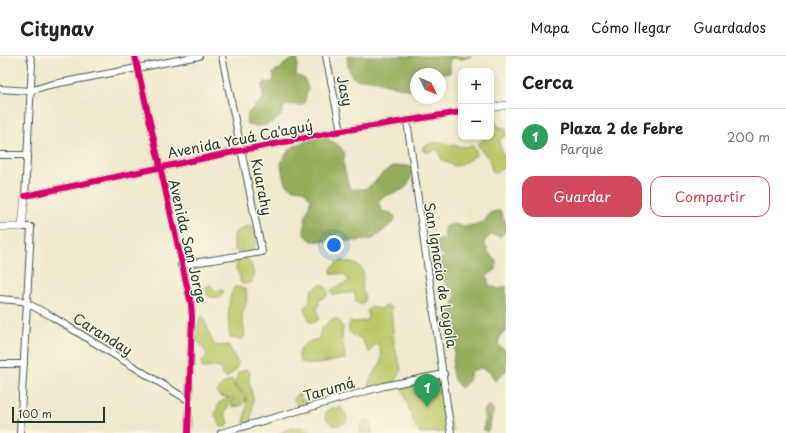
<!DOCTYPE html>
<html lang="es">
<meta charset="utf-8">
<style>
:root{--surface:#fff;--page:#f6f6f6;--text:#222;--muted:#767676;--line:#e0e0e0;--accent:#d1495b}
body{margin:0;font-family:"Playpen Sans",sans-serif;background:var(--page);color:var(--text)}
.controls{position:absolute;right:12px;top:12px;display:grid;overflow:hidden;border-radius:8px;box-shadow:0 2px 6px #0003}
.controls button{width:36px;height:36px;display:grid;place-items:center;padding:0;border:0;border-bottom:1px solid var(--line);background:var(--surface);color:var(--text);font:20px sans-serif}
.compass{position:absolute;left:410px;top:12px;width:36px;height:36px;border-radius:50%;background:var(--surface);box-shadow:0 2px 6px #0003;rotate:134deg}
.scale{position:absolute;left:12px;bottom:10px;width:93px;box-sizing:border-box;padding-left:4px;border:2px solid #1f3d34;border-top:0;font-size:11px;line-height:14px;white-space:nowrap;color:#1f3d34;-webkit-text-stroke:3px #fcf5e5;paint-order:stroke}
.you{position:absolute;left:334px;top:189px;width:14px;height:14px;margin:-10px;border:3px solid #fff;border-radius:50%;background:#1a73e8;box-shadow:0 0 0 6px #1a73e833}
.badge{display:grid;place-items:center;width:26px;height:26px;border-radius:50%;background:var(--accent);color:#fff;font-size:13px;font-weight:700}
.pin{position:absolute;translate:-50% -33px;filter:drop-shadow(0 1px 2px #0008)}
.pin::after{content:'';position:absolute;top:21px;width:14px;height:12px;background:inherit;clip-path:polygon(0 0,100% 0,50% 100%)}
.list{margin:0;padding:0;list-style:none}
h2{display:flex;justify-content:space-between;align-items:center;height:52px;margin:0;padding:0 16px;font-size:17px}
h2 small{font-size:13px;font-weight:400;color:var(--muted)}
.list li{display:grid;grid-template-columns:26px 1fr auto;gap:12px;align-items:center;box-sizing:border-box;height:56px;padding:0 16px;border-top:1px solid var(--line)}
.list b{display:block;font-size:15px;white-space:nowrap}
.list p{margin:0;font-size:13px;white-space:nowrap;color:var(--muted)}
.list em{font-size:13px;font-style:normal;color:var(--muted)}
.actions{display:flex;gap:8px;padding:12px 16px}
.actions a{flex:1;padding:9px 0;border:1px solid var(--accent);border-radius:12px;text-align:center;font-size:14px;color:var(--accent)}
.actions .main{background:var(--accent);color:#fff}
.map{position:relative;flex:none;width:506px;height:377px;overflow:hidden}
header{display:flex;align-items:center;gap:24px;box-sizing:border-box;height:56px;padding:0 20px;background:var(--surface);border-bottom:1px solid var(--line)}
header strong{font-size:19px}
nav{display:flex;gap:22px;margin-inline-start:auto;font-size:14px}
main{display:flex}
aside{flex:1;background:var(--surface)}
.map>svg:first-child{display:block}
.green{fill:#bbc768;stroke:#6d824e}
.forest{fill:#94ac5c;stroke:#5a7448}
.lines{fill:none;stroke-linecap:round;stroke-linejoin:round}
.minor-casing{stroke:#3e574b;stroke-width:8}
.tertiary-casing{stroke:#3e574b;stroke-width:8}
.minor{stroke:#fff;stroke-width:6}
.tertiary{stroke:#fff;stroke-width:7}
.cycleway-casing{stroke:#fcf5e5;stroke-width:8}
.cycleway{stroke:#d6006c;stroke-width:6}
.labels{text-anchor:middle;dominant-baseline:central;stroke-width:3;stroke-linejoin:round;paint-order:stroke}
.street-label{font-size:14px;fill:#1f3d34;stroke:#fcf5e5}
</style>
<header>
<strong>Citynav</strong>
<nav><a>Mapa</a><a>Cómo llegar</a><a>Guardados</a></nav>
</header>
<main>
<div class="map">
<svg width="506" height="377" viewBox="0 0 506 377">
<rect width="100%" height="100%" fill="#fcf5e5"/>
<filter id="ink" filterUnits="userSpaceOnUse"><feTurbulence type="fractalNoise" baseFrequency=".025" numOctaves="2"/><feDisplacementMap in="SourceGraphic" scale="8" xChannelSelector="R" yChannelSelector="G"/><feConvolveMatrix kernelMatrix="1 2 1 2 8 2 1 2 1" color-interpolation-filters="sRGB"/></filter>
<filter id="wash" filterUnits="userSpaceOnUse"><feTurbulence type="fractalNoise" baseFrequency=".012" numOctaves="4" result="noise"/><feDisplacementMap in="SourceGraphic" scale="16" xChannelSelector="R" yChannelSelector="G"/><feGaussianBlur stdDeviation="0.9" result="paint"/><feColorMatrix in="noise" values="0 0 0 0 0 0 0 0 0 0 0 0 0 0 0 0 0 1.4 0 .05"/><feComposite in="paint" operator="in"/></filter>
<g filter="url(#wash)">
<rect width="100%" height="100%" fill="#efe9cd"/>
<g class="green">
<path d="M491,61H494L498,71L506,72V79L499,84C499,93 506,99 506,111L500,113L497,117L492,115L490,104L480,93L478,88L485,81H491Z"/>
<path d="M439,86L462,91L473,90L476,94V99L460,109L454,110L441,103L438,93L428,96L423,95V90Z"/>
<path d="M252,169L257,184L253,194L249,197L238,196L234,193V178L242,172Z"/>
<path d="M238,200L246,201C252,207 256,220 251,227L244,228L240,226V220L236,213Z"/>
<path d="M343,205C350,207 362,207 363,217C363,222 362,226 362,230C363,236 366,240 364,246L359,248L355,245L356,243L354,236L333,239L331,234L350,225L343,218H332L331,213L338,206Z"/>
<path d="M322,228L328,234L327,240L320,243L317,253L319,263L315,266H310L304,252L309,246L312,234Z"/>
<path d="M210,229L215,235L222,234L224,235L220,241H211L207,239L206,231Z"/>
<path d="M234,231H239L246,234L247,244L242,259L245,280L241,283L230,282C228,268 227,244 234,231Z"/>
<path d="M386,250L391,251L394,288L401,314L396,325L373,332L369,329C373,309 388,313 378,287L374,289L369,297L362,283C352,280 346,277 350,266L366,265L369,260L367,255L371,251L381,253Z"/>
<path d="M203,260L213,288L218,290L228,289L238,307L235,315L226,322L222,319V314L218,311L202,312L201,307L208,299L197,283L199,263Z"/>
<path d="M332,263H337L343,271L342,282L345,303C332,304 312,313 300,305C295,291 308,285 319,283L321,273Z"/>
<path d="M247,313L250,316L249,326L253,341L251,367H244L247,347L245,337L236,332L235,327L238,317Z"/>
<path d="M439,320L453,376L420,377L415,370L402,331Z"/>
<path d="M232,323L235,332L243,338L246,345L242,349L234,351L232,350V342L219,340L217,336L223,328Z"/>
<path d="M297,338L300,339L301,344L309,345L310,348L308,356H303L293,343Z"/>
<path d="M228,342L231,346L224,357L229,366L227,371H221L215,359L219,347Z"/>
<path d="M331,352H341L348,363L345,367L335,370C328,366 324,363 326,355Z"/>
<path d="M367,363L371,366L372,377H360L361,368Z"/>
<path d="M300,371L310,374L311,377H280L290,373Z"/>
</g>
<g class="forest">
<path d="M298,0L296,19L305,23L308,33L304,48C297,51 291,47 284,50C283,53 282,57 281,59C275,69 256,73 246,67L248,57L263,43L262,29L266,26L271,27L274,23L273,18L276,14L281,13L283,9Z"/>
<path d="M347,0H472L462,3L450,2V17L416,18V34H410L368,23L358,24L352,21L348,10Z"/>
<path d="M321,81C330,83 341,89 345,98C341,110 347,121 350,133H365C385,121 383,105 413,111C408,143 400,129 378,145L382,155L391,157L395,161L394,166L373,183L357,185H312L304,178L305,163L311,143L303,134C284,134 283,124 281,107C288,89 303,85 321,81Z"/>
<path d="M500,154L506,168V174L501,180L491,179L484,186L488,196L496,204V214L487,219L489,229L499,233L506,230V276L500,279L498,289L506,295V315L495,325L490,316L481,312L471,315L469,325L461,332C444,317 457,304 454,286C453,279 447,273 446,266C445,257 453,253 454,246C455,243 455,240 455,237C444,222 436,227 438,204L446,200L437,196L433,186L445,182L444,171L454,168L464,171L484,166L490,157Z"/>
<path d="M489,349L494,354C490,362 492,369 487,376L483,373L485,365L483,355Z"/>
</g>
</g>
<g filter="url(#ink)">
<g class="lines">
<g class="minor-casing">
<g id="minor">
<path d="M326,0L341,75"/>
<path d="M0,33L30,35L49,29L199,0"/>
<path d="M407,65L451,377"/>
<path d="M0,99H28"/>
<path d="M25,140L32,8L30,0"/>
<path d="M181,209L262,196L222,0"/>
<path d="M0,243L23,245L51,260L188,344"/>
<path d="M0,308H24"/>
<path d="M20,377L31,171H22"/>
<path d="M221,377L384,330L444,318"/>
</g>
</g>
<g class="tertiary-casing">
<g id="tertiary">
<path d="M135,0L191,248L192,261L188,377"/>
<path d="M491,52L506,49"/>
<path d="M0,171H22L25,140L243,94L341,75L461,56"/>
</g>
</g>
<use href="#minor" class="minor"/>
<use href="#tertiary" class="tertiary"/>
<g class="cycleway-casing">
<g id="cycleway">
<path d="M135,0L191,248L192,261L188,377"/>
<path d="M25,140L243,94L341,75L461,56"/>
</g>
</g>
<use href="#cycleway" class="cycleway"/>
</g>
</g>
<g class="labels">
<g class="street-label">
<text transform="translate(345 35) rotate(78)">Jasy</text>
<text transform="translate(240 83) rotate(-11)">Avenida Ycuá Ca'aguý</text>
<text transform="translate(262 131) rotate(79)">Kuarahy</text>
<text transform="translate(188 185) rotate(77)">Avenida San Jorge</text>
<text transform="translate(441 219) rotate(81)">San Ignacio de Loyola</text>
<text transform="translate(103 278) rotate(32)">Caranday</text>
<text transform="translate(329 333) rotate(-16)">Tarumá</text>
</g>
</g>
</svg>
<div class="controls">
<button>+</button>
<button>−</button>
</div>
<svg class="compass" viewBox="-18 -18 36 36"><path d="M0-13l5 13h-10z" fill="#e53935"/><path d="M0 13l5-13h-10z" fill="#767676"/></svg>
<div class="scale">100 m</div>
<div class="you"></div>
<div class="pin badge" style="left:427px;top:351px;background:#2e9e5b">1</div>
</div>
<aside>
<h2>Cerca<small></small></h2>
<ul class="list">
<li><span class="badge" style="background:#2e9e5b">1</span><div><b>Plaza 2 de Febre</b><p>Parque</p></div><em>200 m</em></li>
</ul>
<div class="actions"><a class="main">Guardar</a><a>Compartir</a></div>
</aside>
</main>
